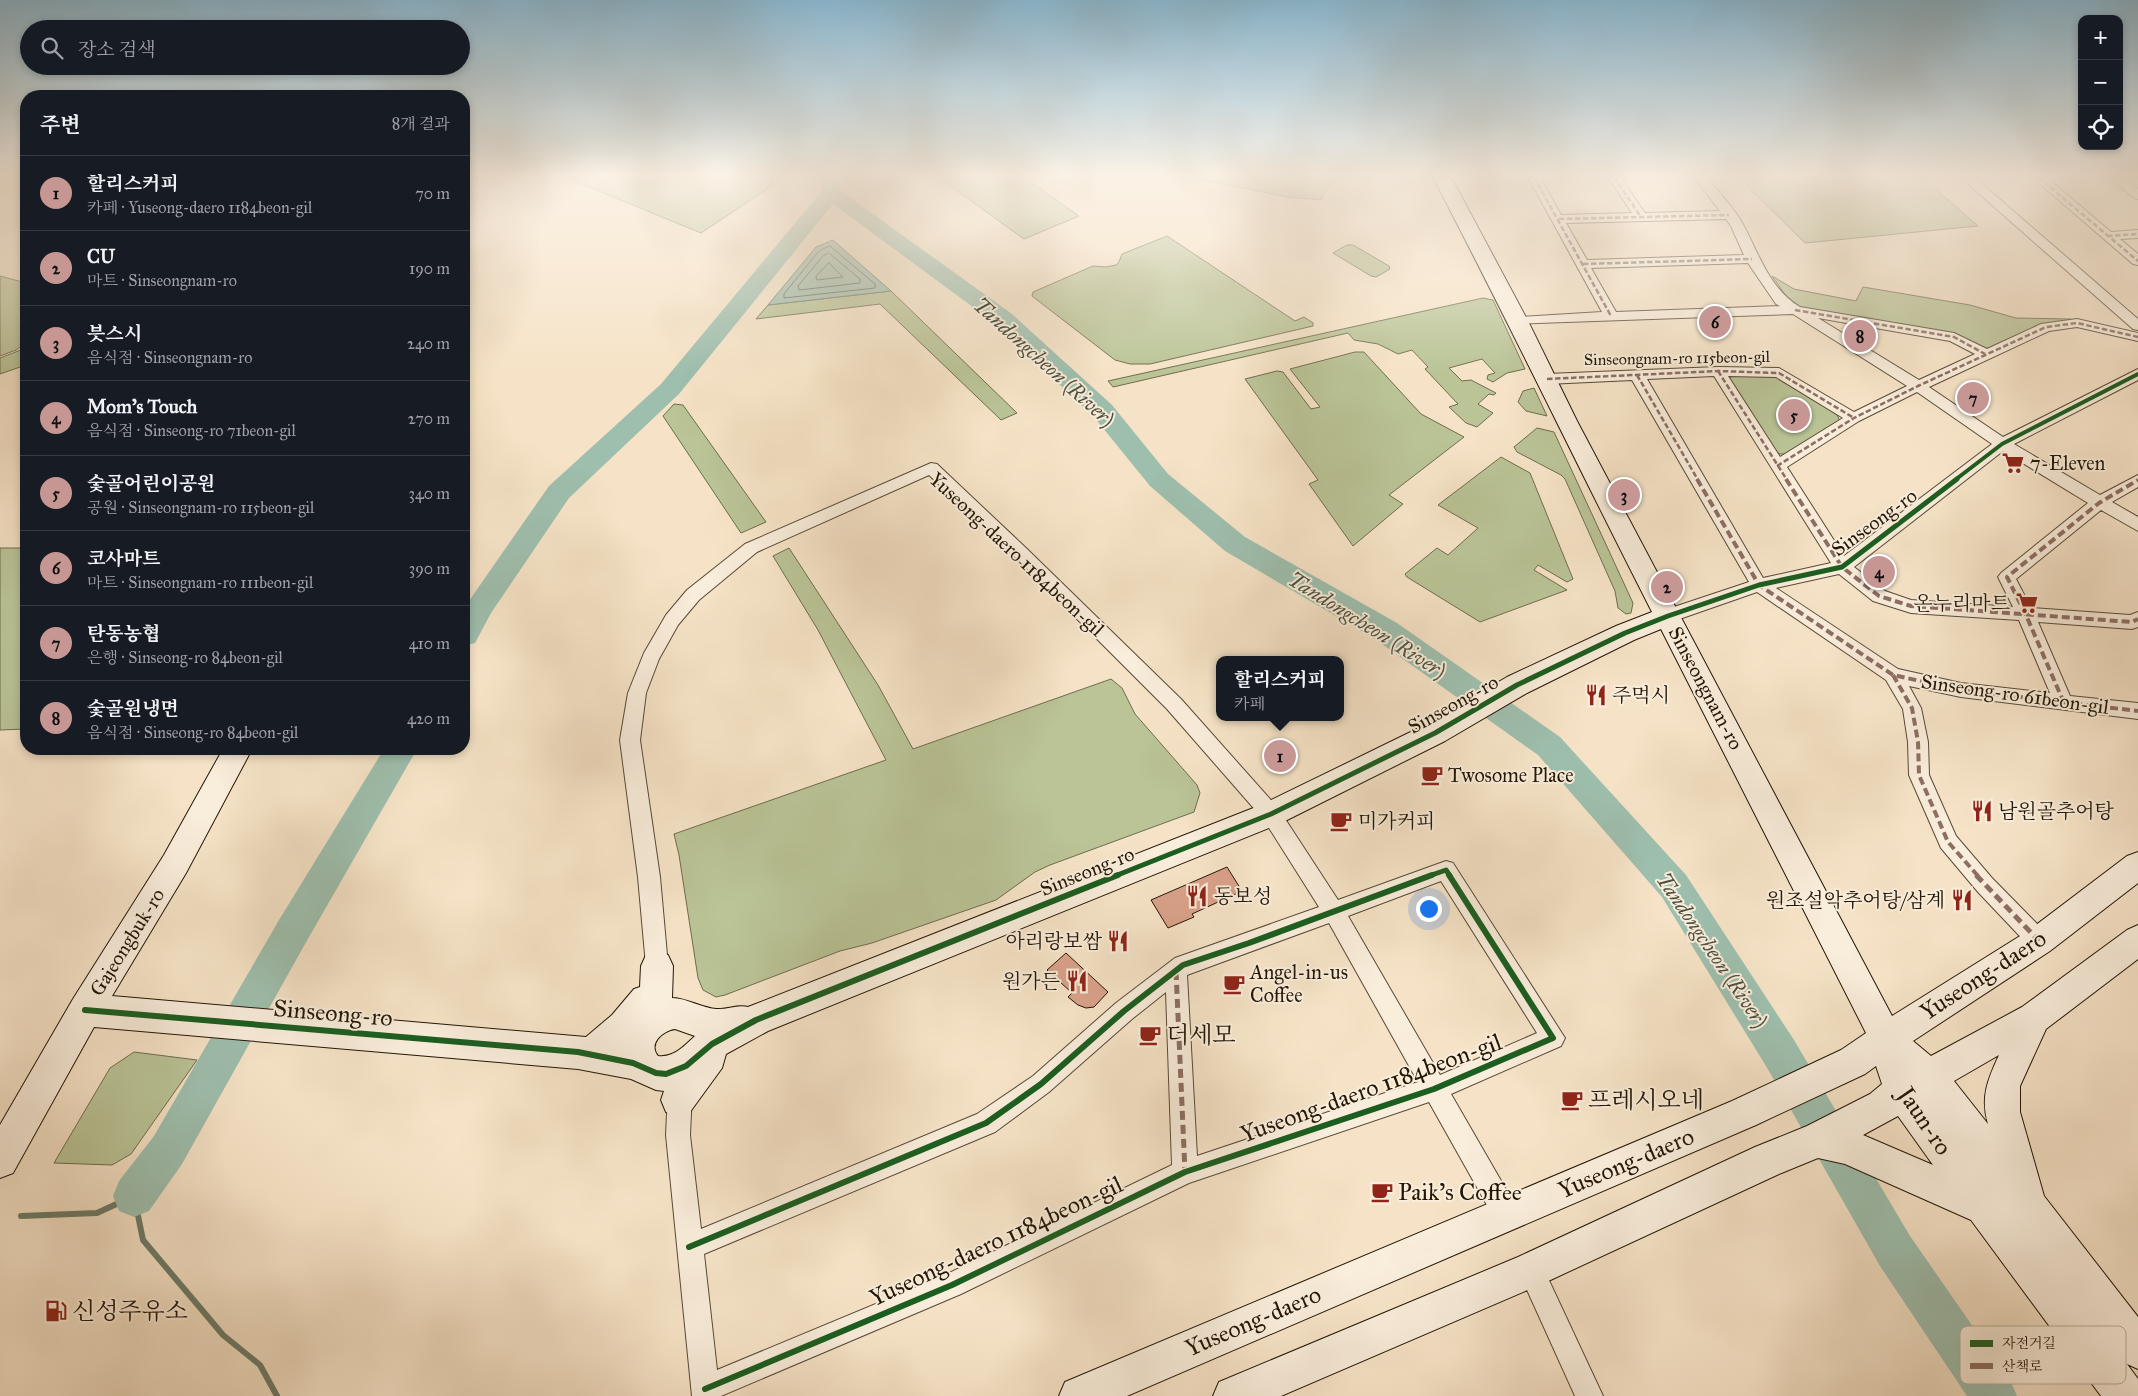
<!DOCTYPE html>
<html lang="ko">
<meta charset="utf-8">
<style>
:root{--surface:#171b24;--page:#242831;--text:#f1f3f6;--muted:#9ea1a6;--line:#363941;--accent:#c59692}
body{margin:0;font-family:"IM FELL Great Primer","Noto Serif KR",serif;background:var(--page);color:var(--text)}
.controls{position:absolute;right:15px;top:15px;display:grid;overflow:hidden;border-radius:10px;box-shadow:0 2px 8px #0003}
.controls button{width:45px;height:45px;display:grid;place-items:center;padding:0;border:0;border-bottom:1px solid var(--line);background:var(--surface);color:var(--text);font:25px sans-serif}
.you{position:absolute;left:1428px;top:908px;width:18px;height:18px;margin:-12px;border:4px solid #fff;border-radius:50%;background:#1a73e8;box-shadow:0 0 0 8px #1a73e833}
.badge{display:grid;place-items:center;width:32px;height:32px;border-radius:50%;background:var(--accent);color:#111;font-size:16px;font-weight:700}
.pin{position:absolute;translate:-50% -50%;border:2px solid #fff;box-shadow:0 1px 5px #0006}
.popup{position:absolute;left:1216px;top:656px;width:128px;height:65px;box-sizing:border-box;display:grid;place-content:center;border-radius:10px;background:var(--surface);filter:drop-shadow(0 1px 4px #0005);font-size:16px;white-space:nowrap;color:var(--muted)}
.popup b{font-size:19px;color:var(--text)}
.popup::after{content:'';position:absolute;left:50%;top:100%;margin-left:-10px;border:10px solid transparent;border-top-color:var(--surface)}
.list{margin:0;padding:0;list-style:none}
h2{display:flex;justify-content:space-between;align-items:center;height:65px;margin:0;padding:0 20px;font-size:21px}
h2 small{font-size:16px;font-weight:400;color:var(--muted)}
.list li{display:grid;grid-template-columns:32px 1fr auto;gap:15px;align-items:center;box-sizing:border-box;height:75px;padding:0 20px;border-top:1px solid var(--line)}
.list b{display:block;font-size:19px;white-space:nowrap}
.list p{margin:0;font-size:16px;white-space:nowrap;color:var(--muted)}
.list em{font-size:16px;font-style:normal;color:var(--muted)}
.icon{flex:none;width:28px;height:28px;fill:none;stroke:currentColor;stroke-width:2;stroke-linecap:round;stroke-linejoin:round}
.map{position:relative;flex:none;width:2138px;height:1396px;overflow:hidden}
.search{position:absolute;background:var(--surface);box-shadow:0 2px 8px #0003;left:20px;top:20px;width:450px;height:55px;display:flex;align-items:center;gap:12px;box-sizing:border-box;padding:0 18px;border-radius:28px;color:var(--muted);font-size:19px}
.panel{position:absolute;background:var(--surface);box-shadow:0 2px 8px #0003;left:20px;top:90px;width:450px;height:665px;border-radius:20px}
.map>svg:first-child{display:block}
.green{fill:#bac497;stroke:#6e6d4e}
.water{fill:#9ebfae;stroke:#6d7b6a}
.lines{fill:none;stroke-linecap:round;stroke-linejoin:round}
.shore{stroke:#606a5a;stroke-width:1}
.stream{stroke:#6d7b6a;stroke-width:6}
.river{fill:#9ebfae;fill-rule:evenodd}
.building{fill:#daa28b;stroke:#231605}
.street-casing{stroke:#584936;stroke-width:2}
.secondary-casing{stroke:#231605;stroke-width:2}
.street{fill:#f9eddb;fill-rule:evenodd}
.secondary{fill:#f9eddb;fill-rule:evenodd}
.quiet-far2{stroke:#8d6e63;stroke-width:2.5;stroke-dasharray:5.5 2.5;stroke-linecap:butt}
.quiet-far1{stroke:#8d6e63;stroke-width:4;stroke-dasharray:8 4;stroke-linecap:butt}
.quiet{stroke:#8d6e63;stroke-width:5;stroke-dasharray:9 5;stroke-linecap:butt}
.cycleway-far2-casing{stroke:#f9eddb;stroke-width:6}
.cycleway-far1-casing{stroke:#f9eddb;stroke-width:8}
.cycleway-casing{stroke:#f9eddb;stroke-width:9}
.cycleway-far2{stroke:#1b5e20;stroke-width:4}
.cycleway-far1{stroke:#1b5e20;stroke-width:5}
.cycleway{stroke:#1b5e20;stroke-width:6}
.labels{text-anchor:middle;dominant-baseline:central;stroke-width:4;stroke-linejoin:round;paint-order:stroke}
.far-street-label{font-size:16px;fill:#231605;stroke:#f9eddb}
.poi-label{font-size:20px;fill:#231605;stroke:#f9eddb;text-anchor:start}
.street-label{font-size:20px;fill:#231605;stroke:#f9eddb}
.water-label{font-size:21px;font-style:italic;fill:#4e5140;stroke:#f9eddb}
.near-street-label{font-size:24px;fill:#231605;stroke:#f9eddb}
.near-poi-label{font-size:24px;fill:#231605;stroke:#f9eddb;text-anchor:start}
.key{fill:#f9eddb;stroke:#b9ac9b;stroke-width:1}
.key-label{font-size:14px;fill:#231605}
</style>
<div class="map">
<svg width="2138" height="1396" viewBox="0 0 2138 1396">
<rect width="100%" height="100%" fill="#f6e3c7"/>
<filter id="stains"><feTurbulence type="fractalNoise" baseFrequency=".004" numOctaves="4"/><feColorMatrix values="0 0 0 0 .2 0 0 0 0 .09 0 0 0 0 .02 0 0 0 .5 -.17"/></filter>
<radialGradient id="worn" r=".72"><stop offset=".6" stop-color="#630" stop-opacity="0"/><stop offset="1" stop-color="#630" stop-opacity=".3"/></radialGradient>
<g class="green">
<path d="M569,177H774L772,186L701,233L567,178Z"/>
<path d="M943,177H1024L1079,216L1024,239L942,180Z"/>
<path d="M1189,177H1339L1329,186L1321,200L1287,197Z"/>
<path d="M1777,177H1922L1978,226L1805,243L1742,181Z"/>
<path d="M1167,236L1295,321L1304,317L1313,323V326L1150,364H1130L1115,360L1032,296L1033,292L1093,266L1106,267L1116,265L1119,262L1122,254Z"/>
<path d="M1347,245H1353L1389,266L1390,269L1376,277L1371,276L1333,253Z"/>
<path d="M0,276L26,283V343L16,350L0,356Z"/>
<path d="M1772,276L1794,289L1856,301L1863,287L1970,305L2016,318L2070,319L2109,328L2073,322L1988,349L1978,348L1955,334L1798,307L1791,303Z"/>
<path d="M891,291L1017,413L1001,420L880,304L756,319L768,305Z"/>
<path d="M1483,298L1493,300L1525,369L1507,373L1493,382L1487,379L1488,375L1495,373L1482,359L1449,368L1462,381L1471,380L1496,393L1494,395L1489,394L1478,404L1493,413L1477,427L1466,423L1449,407L1458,404L1425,369L1428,367L1412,350L1398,354L1378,344L1354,340L1348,333L1113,387L1108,381Z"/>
<path d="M26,348V365L0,374V358Z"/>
<path d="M1355,352H1364L1421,414L1464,437L1389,495L1403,504L1353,546L1309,484L1318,480L1245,379L1277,371L1283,372L1311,409L1320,407L1290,369Z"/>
<path d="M1733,375L1778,376L1835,411L1840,421L1787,454H1780L1773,450L1728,380Z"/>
<path d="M1534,388L1547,416L1526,411L1518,402L1523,391Z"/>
<path d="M674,404L683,405L766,522L741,533L663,416Z"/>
<path d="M1537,428L1554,432L1633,603L1631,613L1626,614L1618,608L1615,591L1565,479L1561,475L1517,452L1514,447Z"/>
<path d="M1501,457L1530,473L1573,579L1567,582L1538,565L1534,570L1567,590L1480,622L1407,577L1405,574L1437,548L1448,555L1478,528L1438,505Z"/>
<path d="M0,548H26V729L0,730Z"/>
<path d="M789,548L878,685L913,749L1111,679L1122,688L1135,714L1197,785L1200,793L1194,812L1050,865L1035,872L996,900L872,943L840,951L725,995L716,997L703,990L698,978L679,855L674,834L886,760L818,630L773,556Z"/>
<path d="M134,1052L197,1060L131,1154L112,1165L54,1163L110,1068Z"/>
</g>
<path class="water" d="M833,240L891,291L768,305L816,247Z"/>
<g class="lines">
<g class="shore">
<path d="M830,246L875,284V288L784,298V294L819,251Z"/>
<path d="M829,253L860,279V283L799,290L798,286L823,256Z"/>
<path d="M829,263L843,277L817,280L816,277Z"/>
</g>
<path class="stream" d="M21,1216L97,1213L134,1196L143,1240L223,1335L260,1365L277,1396"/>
<g class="river">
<path d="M819,177H839L841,191L1012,314L1112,405L1168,474L1245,537L1397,623L1560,737L1686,875L1794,1040L1910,1236L2010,1380L2017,1396H1967L1880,1266L1766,1066L1662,897L1538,755L1375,639L1225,551L1150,486L1094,417L996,324L833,204L679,394L569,498L491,613L475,643L464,646V608L549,486L661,384L821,192Z"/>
<path d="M384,749H417L305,944L182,1164L149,1211L134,1217L119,1211L113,1196L119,1181L154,1136L279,920Z"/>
</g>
</g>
<g class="building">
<path d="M1227,867L1242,891L1192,914L1194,917L1168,928L1151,900Z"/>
<path d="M1066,953L1108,992L1094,1007L1086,1008L1078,1005L1068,997L1072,993L1047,970Z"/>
</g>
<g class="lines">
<g class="street-casing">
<g id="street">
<path d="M1528,177H1540L1561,215L1632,213L1608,177H1620L1645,213L1720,211L1694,177H1707C1719,193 1735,209 1744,226C1759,255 1770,289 1800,307L1954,333L1987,349L2041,324L2077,319L2138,333V341L2077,327L2049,331L1929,387L2003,437L2138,369V380L2014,444L2100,495L2138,475V487L2112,502L2138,517V531L2101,510L2016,579L2031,608L2130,615L2138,612V627L2132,629L2038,622L2070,696L2138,703V719L1961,697L1909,686L1921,708L1928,742L1929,775L1956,836L1992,878L2047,934L2050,941L2047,948L2039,951L2031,948L1978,892L1941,848L1909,775L1908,742L1903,709L1886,680L1757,592L1668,623L1662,621L1659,616L1662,611L1749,582L1632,380L1547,384L1542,382L1540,379L1542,376L1547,374L1718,367L1779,368L1854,412L1907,386L1793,314L1513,324L1511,321L1513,318L1518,317L1602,312ZM1726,219L1731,226L1744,255L1587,260L1566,223ZM1748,263L1776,304L1780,306L1616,312L1591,268ZM1818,318L1950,341L1975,354L1919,380ZM1714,376L1831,563L1763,578L1647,379ZM1728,376L1776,377L1843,418L1780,457ZM1917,392L1992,444L1844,556L1787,467L1859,421ZM2003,451L2088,503L2001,573L1998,577L2013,607L1911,600L1885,591L1854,567ZM1839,574L1873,601L1911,613L2019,620L2050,693L1961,683L1898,669L1776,588Z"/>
<path d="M1960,177H1974L2138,319V330L2133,329Z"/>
<path d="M2032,177H2046L2111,232L2138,230V238L2120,239L2138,254V265L2133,264Z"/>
<path d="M2109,177H2123L2138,189V199L2134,198Z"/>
<path d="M931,463L937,464L1027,549L1181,699L1278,808L1338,900L1446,861L1453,863L1565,1038L1561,1046L1451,1094L1515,1205L1519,1214L1515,1223L1506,1227L1497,1223L1429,1102L1189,1183L961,1294L721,1396H692L666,1135L668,1091L672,1083L680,1079L688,1083L692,1091L690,1135L701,1229L977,1114L1033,1076L1116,1003L1175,958L1319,907L1264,820L1167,709L1015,557L929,475L757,552L699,600L678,625L659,659L646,693L640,740L660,877L668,966L665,973L657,976L649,973L646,966L638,877L620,740L628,693L644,653L666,615L687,590L745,544ZM1441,881L1537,1033L1440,1075L1348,916ZM1329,923L1418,1082L1197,1156L1187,975ZM1166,992L1172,1165L943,1276L717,1370L704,1254L995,1132L1049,1092L1132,1019Z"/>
<path d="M1531,1257L1540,1261L1603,1396H1575L1518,1270L1522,1261Z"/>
</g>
</g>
<g class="secondary-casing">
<path id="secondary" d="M1433,177H1451L1528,321L1577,421L1892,1016L2028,931L2127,856L2138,852V883L2050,951L1913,1041L1931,1056L2022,1007L2127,930L2138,925V959L2046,1029L2020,1086V1112L2044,1196L2138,1317V1369L2127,1364L2138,1379V1396H2101L1971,1220L1845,1164L1818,1158L1779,1174L1544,1283L1281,1396H1213L1219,1382L1518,1257L1755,1147L1807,1126L1870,1094L1882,1084L1876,1066L1865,1074L1756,1125L1127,1396H1059L1065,1382L1732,1101L1841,1050L1866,1033L1661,629L1634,640L1527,693L1445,741L1281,823L768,1031L726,1054L722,1068L690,1112L678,1117L666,1112L661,1100L664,1091L656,1090L631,1079L578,1069L94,1027L13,1173L0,1178V1125L73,999L164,855L223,749H252L186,873L112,996L586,1037L612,1015L634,989L640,987L641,966L646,955L657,951L668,955L673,966L672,998C687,998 701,1008 716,1009C726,1010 738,1004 748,1007L1261,805L1425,725L1507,677L1616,626L1652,612C1578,467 1508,321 1433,177ZM675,1029L695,1036C684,1046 674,1058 658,1056C648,1044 662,1031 675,1029ZM1999,1055C1988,1079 1980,1097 1988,1124L1954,1081ZM1898,1116L1933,1165L1863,1135Z"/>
</g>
<use href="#street" class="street"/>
<use href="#secondary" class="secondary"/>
<g class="quiet-far2">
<path d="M1534,177L1611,316"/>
<path d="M1614,177L1641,217"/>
<path d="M2038,177L2138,261"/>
<path d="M1559,219L1729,215"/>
<path d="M2107,236L2138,234"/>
<path d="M1583,264L1752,259"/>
<path d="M1795,310L1954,337L1985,354"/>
<path d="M1718,371L1787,480"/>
<path d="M1637,375L1698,480"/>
<path d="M1547,379L1718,371L1779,373L1854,418"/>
<path d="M1777,466L1854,418L1918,386L2046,327L2077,323L2138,337"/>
</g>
<g class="quiet-far1">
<path d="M1697,479L1759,585L1893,675L1961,690L2138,711"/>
<path d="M1786,479L1842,567L1879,596L1911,606L2132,622L2138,619"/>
<path d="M1893,675L1912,708L1918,742L1919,775L1948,842L1978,876"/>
<path d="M2064,703L2026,615L2007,577L2099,503L2138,480"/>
</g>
<g class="quiet">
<path d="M1976,875L2039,941"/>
<path d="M1176,971L1185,1172"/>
</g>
<g class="cycleway-far2-casing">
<path id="cycleway-far2" d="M1955,480L2002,444L2138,374"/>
</g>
<g class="cycleway-far1-casing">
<g id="cycleway-far1">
<path d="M1115,876L1271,814L1435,733L1517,685L1625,633L1668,616L1759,585L1842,567L1957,479"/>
<path d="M1429,876L1446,870L1450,876"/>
</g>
</g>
<g class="cycleway-casing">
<g id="cycleway">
<path d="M85,1010L578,1052L633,1063L656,1073L666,1074L686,1066L712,1044L756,1020L1118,875"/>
<path d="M689,1247L986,1123L1041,1084L1124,1011L1183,965L1249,943L1432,875"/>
<path d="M705,1389L952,1285L1185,1172L1434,1089L1553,1038L1449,875"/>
</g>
</g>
<use href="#cycleway-far2" class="cycleway-far2"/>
<use href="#cycleway-far1" class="cycleway-far1"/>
<use href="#cycleway" class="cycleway"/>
</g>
<linearGradient id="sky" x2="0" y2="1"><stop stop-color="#8ab8d1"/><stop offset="0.47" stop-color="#fbf2e6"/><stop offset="1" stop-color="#fbf2e6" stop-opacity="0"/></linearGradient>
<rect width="2138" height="373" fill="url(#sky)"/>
<defs>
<g id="supermarket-bare" transform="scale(1.725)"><path d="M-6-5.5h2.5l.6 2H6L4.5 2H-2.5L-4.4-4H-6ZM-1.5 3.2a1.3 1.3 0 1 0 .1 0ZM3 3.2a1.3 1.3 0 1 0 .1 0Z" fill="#8f2418" stroke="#f9eddb" stroke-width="2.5" paint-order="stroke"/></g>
<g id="restaurant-bare" transform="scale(1.725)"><path d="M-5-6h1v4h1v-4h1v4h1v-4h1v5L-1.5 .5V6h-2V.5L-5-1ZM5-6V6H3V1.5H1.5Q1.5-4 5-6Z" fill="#8f2418" stroke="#f9eddb" stroke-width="2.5" paint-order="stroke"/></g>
<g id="cafe-bare" transform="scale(1.725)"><path d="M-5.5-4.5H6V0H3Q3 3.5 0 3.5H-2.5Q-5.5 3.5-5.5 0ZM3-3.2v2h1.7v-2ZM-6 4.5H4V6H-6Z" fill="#8f2418" stroke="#f9eddb" stroke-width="2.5" paint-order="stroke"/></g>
<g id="fuel-bare" transform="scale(1.725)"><path d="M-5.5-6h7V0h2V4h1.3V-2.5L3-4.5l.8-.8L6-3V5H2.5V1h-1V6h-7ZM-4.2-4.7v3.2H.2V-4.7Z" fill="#8f2418" stroke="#f9eddb" stroke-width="2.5" paint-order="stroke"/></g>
</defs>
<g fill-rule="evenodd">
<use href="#supermarket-bare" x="2013" y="463"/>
<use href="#supermarket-bare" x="2027" y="603"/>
<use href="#restaurant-bare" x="1596" y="695"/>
<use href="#cafe-bare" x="1432" y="775"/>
<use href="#restaurant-bare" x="1982" y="811"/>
<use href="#cafe-bare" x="1341" y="821"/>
<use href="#restaurant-bare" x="1197" y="896"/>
<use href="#restaurant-bare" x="1962" y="900"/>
<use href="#restaurant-bare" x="1118" y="941"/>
<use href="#restaurant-bare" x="1077" y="981"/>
<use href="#cafe-bare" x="1234" y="984"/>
<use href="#cafe-bare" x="1150" y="1035"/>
<use href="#cafe-bare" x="1572" y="1100"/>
<use href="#cafe-bare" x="1382" y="1192"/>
<use href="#fuel-bare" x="56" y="1311"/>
</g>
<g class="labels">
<g class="far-street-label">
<text transform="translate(1677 358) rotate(-1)">Sinseongnam-ro 115beon-gil</text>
</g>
<g class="poi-label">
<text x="2030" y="463">7-Eleven</text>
<text x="2010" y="603" text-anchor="end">온누리마트</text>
<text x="1612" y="695">주먹시</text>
<text x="1448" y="775">Twosome Place</text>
<text x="1998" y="811">남원골추어탕</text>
<text x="1358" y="821">미가커피</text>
<text x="1214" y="896">동보성</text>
<text x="1945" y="900" text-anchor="end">원조설악추어탕/삼계</text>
<text x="1102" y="941" text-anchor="end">아리랑보쌈</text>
<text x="1250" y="972">Angel-in-us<tspan x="1250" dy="23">Coffee</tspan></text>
<text x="1060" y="981" text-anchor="end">원가든</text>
</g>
<g class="street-label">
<text transform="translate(1874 522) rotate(-36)">Sinseong-ro</text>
<text transform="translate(1017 554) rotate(43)">Yuseong-daero 1184beon-gil</text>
<text transform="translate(1706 688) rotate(62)">Sinseongnam-ro</text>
<text transform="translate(2015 694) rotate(8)">Sinseong-ro 61beon-gil</text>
<text transform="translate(1453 704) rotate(-29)">Sinseong-ro</text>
<text transform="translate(1087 871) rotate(-22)">Sinseong-ro</text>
<text transform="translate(127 942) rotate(-58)">Gajeongbuk-ro</text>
</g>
<g class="water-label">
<text transform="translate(1044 362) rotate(42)">Tandongcheon (River)</text>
<text transform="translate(1367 625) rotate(32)">Tandongcheon (River)</text>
<text transform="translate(1712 950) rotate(56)">Tandongcheon (River)</text>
</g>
<g class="near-street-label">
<text transform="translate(1983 975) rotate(-33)">Yuseong-daero</text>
<text transform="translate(333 1013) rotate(5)">Sinseong-ro</text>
<text transform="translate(1371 1088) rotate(-20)">Yuseong-daero 1184beon-gil</text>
<text transform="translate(1925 1121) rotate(56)">Jaun-ro</text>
<text transform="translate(1626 1163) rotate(-23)">Yuseong-daero</text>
<text transform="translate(996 1241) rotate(-25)">Yuseong-daero 1184beon-gil</text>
<text transform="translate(1253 1321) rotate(-23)">Yuseong-daero</text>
</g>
<g class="near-poi-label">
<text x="1166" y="1035">더세모</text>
<text x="1588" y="1100">프레시오네</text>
<text x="1398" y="1192">Paik's Coffee</text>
<text x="72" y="1311">신성주유소</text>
</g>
</g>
<rect x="1960" y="1326" width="166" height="58" rx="8" class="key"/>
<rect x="1970" y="1340" width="23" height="7" fill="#1b5e20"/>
<rect x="1970" y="1363" width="23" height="6" fill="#8d6e63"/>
<g class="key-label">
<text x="2002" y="1348">자전거길</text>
<text x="2002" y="1371">산책로</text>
</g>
<rect width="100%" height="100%" filter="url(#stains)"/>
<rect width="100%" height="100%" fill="url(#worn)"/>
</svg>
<div class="controls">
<button>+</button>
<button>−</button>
<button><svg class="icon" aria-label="locate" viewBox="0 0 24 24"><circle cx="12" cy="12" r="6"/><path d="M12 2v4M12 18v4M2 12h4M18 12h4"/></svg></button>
</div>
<div class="you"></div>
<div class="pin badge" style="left:1280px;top:756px">1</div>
<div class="popup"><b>할리스커피</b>카페</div>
<div class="pin badge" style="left:1667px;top:587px">2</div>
<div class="pin badge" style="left:1624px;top:495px">3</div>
<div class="pin badge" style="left:1879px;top:572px">4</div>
<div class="pin badge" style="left:1794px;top:415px">5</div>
<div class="pin badge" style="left:1715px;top:322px">6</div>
<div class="pin badge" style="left:1973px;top:398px">7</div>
<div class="pin badge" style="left:1860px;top:336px">8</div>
<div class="search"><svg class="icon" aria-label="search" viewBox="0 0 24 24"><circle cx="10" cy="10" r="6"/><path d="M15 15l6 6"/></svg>장소 검색</div>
<section class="panel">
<h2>주변<small>8개 결과</small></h2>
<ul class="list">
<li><span class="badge">1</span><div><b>할리스커피</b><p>카페 · Yuseong-daero 1184beon-gil</p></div><em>70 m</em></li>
<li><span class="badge">2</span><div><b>CU</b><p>마트 · Sinseongnam-ro</p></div><em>190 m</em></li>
<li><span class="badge">3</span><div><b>븟스시</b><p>음식점 · Sinseongnam-ro</p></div><em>240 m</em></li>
<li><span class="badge">4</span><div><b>Mom's Touch</b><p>음식점 · Sinseong-ro 71beon-gil</p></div><em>270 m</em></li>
<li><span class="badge">5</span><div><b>숯골어린이공원</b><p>공원 · Sinseongnam-ro 115beon-gil</p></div><em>340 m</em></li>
<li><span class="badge">6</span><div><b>코사마트</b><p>마트 · Sinseongnam-ro 111beon-gil</p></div><em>390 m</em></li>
<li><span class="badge">7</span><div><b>탄동농협</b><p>은행 · Sinseong-ro 84beon-gil</p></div><em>410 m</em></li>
<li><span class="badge">8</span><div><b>숯골원냉면</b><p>음식점 · Sinseong-ro 84beon-gil</p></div><em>420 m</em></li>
</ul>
</section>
</div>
